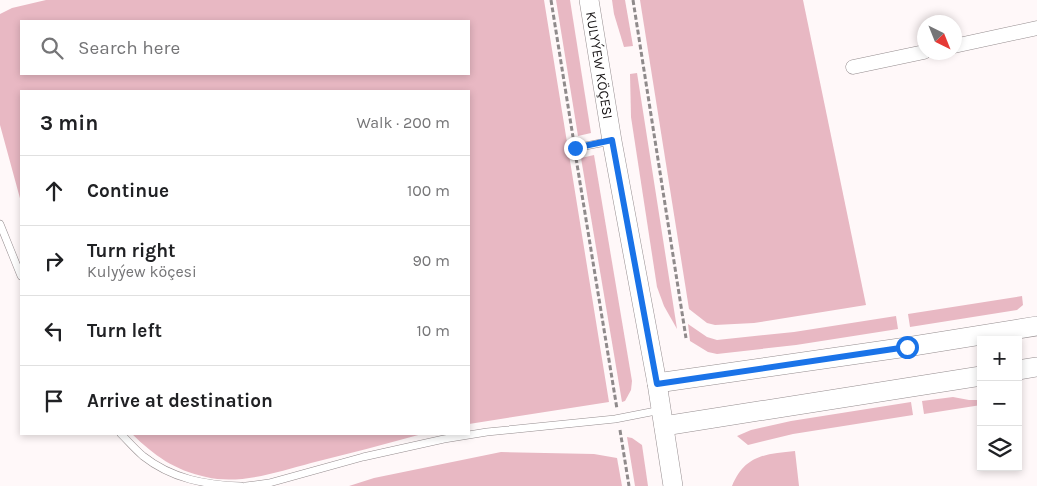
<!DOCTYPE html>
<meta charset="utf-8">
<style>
:root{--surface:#fff;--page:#f2f2f2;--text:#202124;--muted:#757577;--line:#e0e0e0}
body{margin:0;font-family:Karla,sans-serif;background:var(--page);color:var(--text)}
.controls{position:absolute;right:15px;bottom:15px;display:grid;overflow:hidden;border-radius:0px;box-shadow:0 2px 8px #0003}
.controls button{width:45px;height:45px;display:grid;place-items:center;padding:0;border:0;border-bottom:1px solid var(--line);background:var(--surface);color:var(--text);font:25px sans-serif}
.compass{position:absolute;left:917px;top:15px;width:45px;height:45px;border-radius:50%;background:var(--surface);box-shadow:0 2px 8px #0003;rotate:137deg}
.stop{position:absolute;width:15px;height:15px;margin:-11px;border:4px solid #1a73e8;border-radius:50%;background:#fff}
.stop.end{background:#1a73e8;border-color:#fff;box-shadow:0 1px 5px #0008}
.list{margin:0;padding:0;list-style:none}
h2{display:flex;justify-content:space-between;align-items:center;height:65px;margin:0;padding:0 20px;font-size:21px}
h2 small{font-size:16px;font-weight:400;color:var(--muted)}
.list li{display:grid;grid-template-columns:32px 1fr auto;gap:15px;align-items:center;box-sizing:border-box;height:70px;padding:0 20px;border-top:1px solid var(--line)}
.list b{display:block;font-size:19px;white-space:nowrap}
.list p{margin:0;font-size:16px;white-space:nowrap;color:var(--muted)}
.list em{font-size:16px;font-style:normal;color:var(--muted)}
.icon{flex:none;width:28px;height:28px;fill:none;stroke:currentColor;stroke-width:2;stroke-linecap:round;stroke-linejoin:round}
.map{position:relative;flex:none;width:1037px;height:486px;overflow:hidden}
.search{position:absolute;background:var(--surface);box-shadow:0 2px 8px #0003;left:20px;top:20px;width:450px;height:55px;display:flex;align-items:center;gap:12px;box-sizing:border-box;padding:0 18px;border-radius:0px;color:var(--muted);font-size:19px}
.panel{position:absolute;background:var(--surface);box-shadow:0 2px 8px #0003;left:20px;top:90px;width:450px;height:345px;border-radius:0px}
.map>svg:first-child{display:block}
.green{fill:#e8b8c3;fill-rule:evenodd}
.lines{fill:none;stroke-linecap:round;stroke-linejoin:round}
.lane-casing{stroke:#958d8f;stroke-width:8}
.street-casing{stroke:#958d8f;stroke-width:15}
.secondary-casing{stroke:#958d8f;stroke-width:20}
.path{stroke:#8f8a8b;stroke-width:3;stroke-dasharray:5 2.5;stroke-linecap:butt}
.lane{stroke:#fff;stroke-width:7}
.street{stroke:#fff;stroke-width:14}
.secondary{stroke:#fff;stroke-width:19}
.route{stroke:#1a73e8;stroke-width:6}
.labels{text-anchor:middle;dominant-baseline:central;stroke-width:4;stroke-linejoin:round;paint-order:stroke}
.street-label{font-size:14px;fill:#171415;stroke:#fff}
</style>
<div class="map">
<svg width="1037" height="486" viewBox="0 0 1037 486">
<rect width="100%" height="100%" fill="#fff8f9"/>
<g class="green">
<path d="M46,0H544L609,402L469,424V91H21V202L0,125V14L12,8ZM21,21H469V74H21Z"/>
<path d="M556,0H570L591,133L578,136Z"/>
<path d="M612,0H625L633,46L624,47L614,14Z"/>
<path d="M640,0H803L866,305L754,323L715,325L707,323L689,309Z"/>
<path d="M637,73L677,329L664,306L657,287L631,117L630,74Z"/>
<path d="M594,155L632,381L631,390L625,401L622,402L581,158Z"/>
<path d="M1022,296L1023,305L1017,310L910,327L908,314Z"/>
<path d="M896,316L898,329L796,345L717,354L708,352L690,341L688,324L707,337L717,340L794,332Z"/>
<path d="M953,397L969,400H981V405L924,414L922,401Z"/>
<path d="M911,402L913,415L793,434L748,445L737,436L751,430L791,421Z"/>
<path d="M132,434H422C385,444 348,454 311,463C278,472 240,485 206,477C174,470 155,456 132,434Z"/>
<path d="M627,437L632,438L642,445L648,486H635Z"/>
<path d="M795,451L799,486H732C745,455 765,454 795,451Z"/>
<path d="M501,452L594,454L617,458L622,486H349L374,478Z"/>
</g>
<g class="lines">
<g class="lane-casing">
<g id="lane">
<path d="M575,148L611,141"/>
<path d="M0,224L21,276"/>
<path d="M121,434C128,441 135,449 143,456C172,479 206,485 241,486"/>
<path d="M246,486L269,483L363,457L444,439L487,432L615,419L661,410"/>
</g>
</g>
<g class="street-casing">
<g id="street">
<path d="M954,46L1037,28"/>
<path d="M853,67L924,52"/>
</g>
</g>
<g class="secondary-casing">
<g id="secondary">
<path id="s1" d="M589,0L612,141L657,383L673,486"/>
<path d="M1018,370L1037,367"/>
<path d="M657,383L907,347L1037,326"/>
<path d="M664,426L981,376"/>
</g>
</g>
<g class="path">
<path d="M551,0L573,137"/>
<path d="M633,0L686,338"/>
<path d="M576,158L617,409"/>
<path d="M620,430L629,486"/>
</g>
<use href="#lane" class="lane"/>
<use href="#street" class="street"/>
<use href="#secondary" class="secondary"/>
</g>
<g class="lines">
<path class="route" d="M575,148L612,140L657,384L907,347"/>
</g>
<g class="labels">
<g class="street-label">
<text stroke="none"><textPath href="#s1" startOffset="66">KULYÝEW KÖÇESI</textPath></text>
</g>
</g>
</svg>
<div class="controls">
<button>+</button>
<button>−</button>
<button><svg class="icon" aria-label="layers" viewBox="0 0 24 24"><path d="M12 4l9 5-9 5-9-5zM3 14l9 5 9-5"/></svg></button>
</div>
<svg class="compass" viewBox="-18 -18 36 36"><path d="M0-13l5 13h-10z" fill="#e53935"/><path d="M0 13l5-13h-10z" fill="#757577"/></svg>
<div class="stop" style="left:907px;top:347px"></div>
<div class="stop end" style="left:575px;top:148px"></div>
<div class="search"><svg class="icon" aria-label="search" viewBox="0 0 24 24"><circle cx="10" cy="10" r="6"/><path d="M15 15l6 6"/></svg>Search here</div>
<section class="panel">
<h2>3 min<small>Walk · 200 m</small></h2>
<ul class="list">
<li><svg class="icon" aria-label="ahead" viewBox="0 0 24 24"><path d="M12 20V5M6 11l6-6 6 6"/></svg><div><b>Continue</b></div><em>100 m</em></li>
<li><svg class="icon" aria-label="right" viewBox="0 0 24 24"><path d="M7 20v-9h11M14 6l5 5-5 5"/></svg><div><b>Turn right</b><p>Kulyýew köçesi</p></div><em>90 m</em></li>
<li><svg class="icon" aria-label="left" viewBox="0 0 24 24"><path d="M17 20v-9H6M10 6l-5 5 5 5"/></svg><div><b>Turn left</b></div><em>10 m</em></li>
<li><svg class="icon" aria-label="arrive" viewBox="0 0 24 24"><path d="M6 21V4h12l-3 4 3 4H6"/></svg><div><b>Arrive at destination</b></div></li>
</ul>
</section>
</div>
